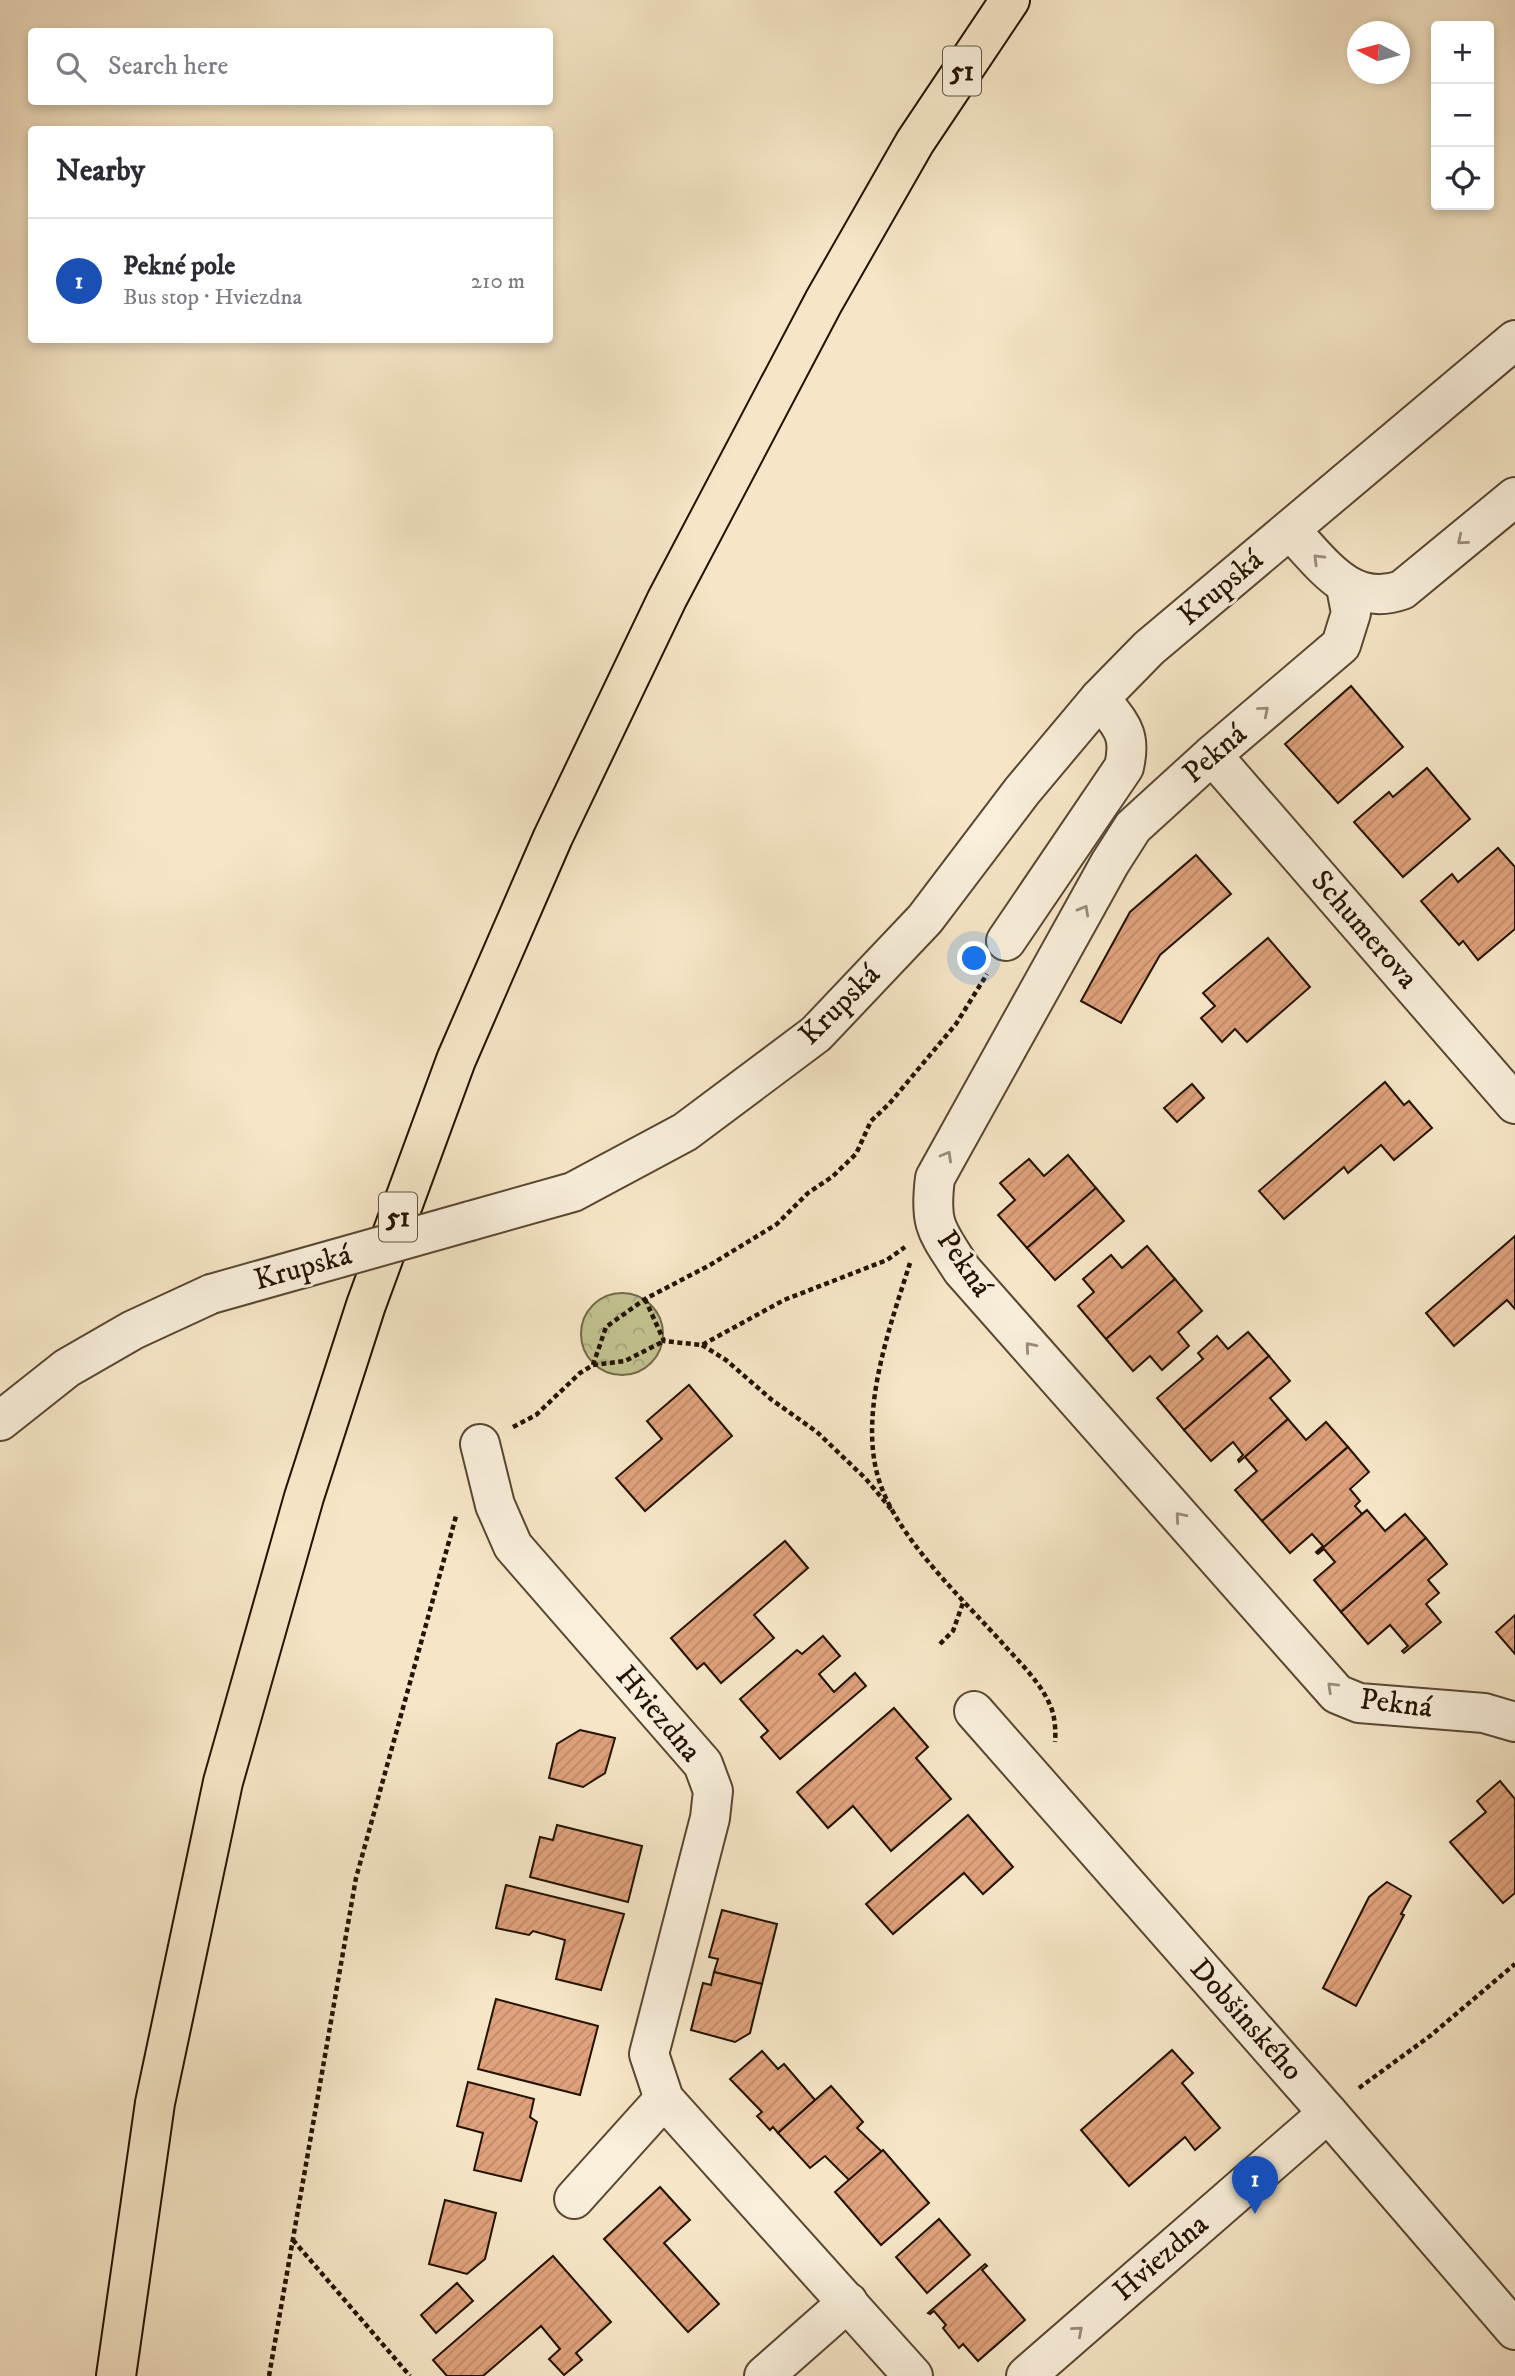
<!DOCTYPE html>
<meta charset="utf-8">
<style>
:root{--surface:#fff;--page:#f7f7f7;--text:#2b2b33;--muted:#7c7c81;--line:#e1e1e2;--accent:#7c3aed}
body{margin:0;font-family:"IM FELL DW Pica",serif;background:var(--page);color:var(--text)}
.controls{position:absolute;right:21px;top:21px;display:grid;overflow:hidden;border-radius:7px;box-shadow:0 4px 10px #0003}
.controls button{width:63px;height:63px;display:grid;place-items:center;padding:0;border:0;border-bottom:2px solid var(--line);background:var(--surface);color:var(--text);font:35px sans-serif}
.compass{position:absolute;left:1347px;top:21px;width:63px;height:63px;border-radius:50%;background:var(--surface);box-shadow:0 4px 10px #0003;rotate:276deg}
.you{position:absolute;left:975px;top:959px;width:24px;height:24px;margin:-18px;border:5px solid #fff;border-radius:50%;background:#1a73e8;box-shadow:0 0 0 10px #1a73e833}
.badge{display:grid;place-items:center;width:46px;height:46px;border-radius:50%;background:var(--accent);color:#fff;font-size:23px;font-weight:700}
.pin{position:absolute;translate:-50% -58px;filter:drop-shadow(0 2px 4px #0008)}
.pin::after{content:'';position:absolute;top:37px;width:24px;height:21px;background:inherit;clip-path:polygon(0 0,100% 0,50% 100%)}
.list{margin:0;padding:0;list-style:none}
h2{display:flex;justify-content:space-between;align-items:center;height:91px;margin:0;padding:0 28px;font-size:30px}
h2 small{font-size:23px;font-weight:400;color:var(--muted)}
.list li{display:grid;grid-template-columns:46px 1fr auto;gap:21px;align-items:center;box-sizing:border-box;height:126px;padding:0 28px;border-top:2px solid var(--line)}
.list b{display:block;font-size:26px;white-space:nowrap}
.list p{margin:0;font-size:23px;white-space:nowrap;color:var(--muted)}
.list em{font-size:23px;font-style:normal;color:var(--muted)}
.icon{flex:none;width:38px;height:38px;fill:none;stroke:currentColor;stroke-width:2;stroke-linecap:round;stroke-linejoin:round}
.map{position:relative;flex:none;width:1515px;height:2376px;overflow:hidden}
.search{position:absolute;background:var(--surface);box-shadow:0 4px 10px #0003;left:28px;top:28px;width:525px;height:77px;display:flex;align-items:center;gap:18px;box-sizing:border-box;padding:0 24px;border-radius:7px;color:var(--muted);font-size:26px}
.panel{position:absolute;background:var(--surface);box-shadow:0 4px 10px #0003;left:28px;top:126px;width:525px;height:217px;border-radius:7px}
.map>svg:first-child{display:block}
.forest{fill:url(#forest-crowns);stroke:#736a48;stroke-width:2}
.building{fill:url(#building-hatch);stroke:#231200;stroke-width:2}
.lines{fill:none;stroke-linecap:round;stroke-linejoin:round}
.minor-casing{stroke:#584732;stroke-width:42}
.major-casing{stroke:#231200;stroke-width:42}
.path{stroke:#231200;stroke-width:4.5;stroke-dasharray:5 3.5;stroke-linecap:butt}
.minor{stroke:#f9efdb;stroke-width:38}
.major{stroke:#f6e6c7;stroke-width:38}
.minor-bridge-casing{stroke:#584732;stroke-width:42;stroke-linecap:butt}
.minor-bridge{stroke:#f9efdb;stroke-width:38}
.oneway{stroke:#998c78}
.labels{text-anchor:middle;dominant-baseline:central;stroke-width:6;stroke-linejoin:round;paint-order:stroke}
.shield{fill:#f9efdb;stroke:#635442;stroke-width:2}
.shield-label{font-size:28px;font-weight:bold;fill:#231200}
.street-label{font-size:30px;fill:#231200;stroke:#f9efdb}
</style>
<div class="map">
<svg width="1515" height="2376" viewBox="0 0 1515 2376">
<defs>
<pattern id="forest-crowns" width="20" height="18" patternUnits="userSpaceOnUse" patternTransform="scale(1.75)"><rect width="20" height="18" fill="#c3c391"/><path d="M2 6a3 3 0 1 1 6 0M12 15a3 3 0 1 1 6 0" fill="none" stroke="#a7a67b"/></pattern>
<pattern id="building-hatch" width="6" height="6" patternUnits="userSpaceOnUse" patternTransform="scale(1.75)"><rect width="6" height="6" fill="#dfa27c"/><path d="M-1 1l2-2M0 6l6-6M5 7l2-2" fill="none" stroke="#bf8a69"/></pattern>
</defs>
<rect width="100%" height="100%" fill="#f6e6c7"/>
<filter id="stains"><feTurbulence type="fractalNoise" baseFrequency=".00286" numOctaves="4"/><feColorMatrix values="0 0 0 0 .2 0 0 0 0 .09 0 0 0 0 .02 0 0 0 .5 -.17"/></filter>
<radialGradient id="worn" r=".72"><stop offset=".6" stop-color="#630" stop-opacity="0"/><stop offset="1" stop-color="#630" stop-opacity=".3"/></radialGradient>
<circle class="forest" cx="622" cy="1334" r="41"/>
<g class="building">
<path d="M1351,686L1403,747L1338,803L1285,744Z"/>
<path d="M1427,768L1470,819L1403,877L1354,822L1389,792L1393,797Z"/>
<path d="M1498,848L1515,867V929L1478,960L1463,941L1459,945L1421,901L1452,874L1458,882Z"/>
<path d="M1196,855L1231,894L1160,955L1121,1023L1081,1001L1130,912Z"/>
<path d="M1268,938L1310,987L1247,1042L1235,1029L1222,1042L1201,1018L1215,1006L1203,993Z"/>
<path d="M1385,1082L1404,1105L1409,1101L1432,1128L1394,1160L1381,1145L1348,1173L1344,1167L1284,1219L1259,1191Z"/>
<path d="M1192,1084L1204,1098L1177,1122L1164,1108Z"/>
<path d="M1068,1155L1096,1188L1027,1248L998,1215L1015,1200L1000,1183L1029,1159L1044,1176Z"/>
<path d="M1096,1188L1124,1221L1055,1280L1027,1248Z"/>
<path d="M1515,1236V1309L1507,1300L1454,1346L1426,1313Z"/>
<path d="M1147,1246L1175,1279L1106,1339L1078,1306L1094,1292L1083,1279L1111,1255L1122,1268Z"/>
<path d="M1175,1279L1202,1311L1178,1332L1189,1346L1162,1370L1150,1356L1133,1371L1106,1339Z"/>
<path d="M1248,1332L1269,1356L1184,1430L1157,1398L1203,1359L1198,1353L1217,1336L1228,1349Z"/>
<path d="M1269,1356L1290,1381L1270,1398L1288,1419L1239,1462L1238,1460L1243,1455L1233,1442L1211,1461L1184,1430Z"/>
<path d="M689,1385L732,1436L645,1511L616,1478L662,1439L647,1421Z"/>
<path d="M1288,1419L1306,1440L1326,1422L1348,1447L1262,1521L1235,1490L1257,1471L1245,1457Z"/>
<path d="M1348,1447L1369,1472L1350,1489L1360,1501L1355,1506L1362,1514L1367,1510L1317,1553L1316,1552L1323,1546L1312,1534L1290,1553L1262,1521Z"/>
<path d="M1367,1510L1385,1531L1405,1514L1426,1538L1341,1612L1314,1580L1335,1562L1324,1549L1318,1554L1317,1553Z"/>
<path d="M1426,1538L1447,1564L1428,1580L1439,1593L1426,1604L1441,1622L1404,1653L1402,1651L1408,1646L1390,1625L1368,1644L1341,1612Z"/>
<path d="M785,1541L808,1568L754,1615L774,1638L721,1683L704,1663L697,1669L671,1638Z"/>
<path d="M1515,1615V1654L1496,1632Z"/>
<path d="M823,1636L840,1656L819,1674L834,1692L855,1673L866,1686L780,1759L761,1737L768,1731L740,1699L797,1650L802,1654Z"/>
<path d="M894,1708L928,1747L916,1758L951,1799L891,1851L853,1806L828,1828L797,1792Z"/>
<path d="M580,1730L615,1738L605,1773L583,1787L549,1778L557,1744Z"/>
<path d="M1500,1781L1515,1799V1893L1503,1903L1450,1842L1486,1812L1477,1801Z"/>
<path d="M968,1815L1013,1867L983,1894L964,1873L893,1934L866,1904Z"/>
<path d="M557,1825L642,1846L628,1902L530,1877L540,1837L553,1840Z"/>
<path d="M1387,1882L1411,1896L1401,1914L1404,1915L1356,2006L1323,1988L1369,1897Z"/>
<path d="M506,1885L624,1914L601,1990L556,1979L565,1940L533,1931L529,1935L496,1928Z"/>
<path d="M722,1910L777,1924L762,1984L714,1972L718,1959L709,1957Z"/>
<path d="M714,1972L762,1984L750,2033L735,2042L691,2030L703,1983L711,1985Z"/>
<path d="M496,1999L598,2026L580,2095L478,2069Z"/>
<path d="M1172,2050L1193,2073L1182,2083L1220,2128L1195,2150L1185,2137L1129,2186L1081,2130Z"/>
<path d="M762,2051L778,2069L784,2064L815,2100L778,2133L773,2127L770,2130L757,2116L762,2112L730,2079Z"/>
<path d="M468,2082L534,2099L530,2117L537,2122L521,2181L474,2170L483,2133L457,2126Z"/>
<path d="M831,2086L863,2122L857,2128L882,2152L849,2180L825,2156L810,2168L778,2133Z"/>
<path d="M883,2150L929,2203L881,2245L835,2192Z"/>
<path d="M660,2187L690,2220L664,2243L719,2304L688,2332L604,2239Z"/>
<path d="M445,2200L496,2213L485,2259L467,2274L429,2264Z"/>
<path d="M939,2219L970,2255L927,2293L896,2257Z"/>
<path d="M553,2256L611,2322L576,2353L582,2360L564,2375L549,2359L560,2349L541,2326L483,2376H447L433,2360Z"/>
<path d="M985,2264L987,2266L982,2270L1025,2320L978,2361L963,2344L959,2348L943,2328L946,2325L934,2311L930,2314L928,2313Z"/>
<path d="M457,2283L473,2301L436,2333L421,2315Z"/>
</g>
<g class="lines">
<g class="minor-casing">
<g id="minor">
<path d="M1290,530C1323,564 1350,608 1402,590L1515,497"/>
<path d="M1346,587L1351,613L1341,645L1212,755L1133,827L1110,863L935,1178C929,1226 937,1231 962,1270L1337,1694L1359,1703L1484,1713L1515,1722"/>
<path d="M1212,755L1515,1104"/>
<path d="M1006,941L1124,767C1132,732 1120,725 1100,698"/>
<path d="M470,1221L573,1192L685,1132L816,1034L925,919L1022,791L1100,698L1149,648L1515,340"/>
<path d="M0,1421L67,1368L133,1330L211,1294"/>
<path d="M480,1444L495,1505L513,1546L703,1764L713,1791L710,1818L649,2054L664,2099L913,2376"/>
<path d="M974,1711L1328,2113L1515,2330"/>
<path d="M574,2199L664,2099"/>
<path d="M764,2376L848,2302"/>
<path d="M1026,2376L1328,2113"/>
</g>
</g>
<g class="major-casing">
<path id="major" d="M116,2376L155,2103L223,1782L304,1497L366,1305L456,1060L553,837L667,599L824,301L915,142L1010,0"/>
</g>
<g class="path">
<path d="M910,1263C890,1326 859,1411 878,1477C895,1537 964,1600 1005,1646C1022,1665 1040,1682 1050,1705C1055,1715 1056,1732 1055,1742"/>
<path d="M645,1299L664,1341L702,1345L784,1300L887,1260L905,1247"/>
<path d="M702,1345L726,1360L772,1400L817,1432L866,1479L891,1509"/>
<path d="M593,1365L606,1327L645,1299L710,1265L777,1224L808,1193L832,1177L856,1154L871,1121L889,1104L956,1024L987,974"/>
<path d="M513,1427L536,1415L580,1373L593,1365L625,1361L664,1341"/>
<path d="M940,1644L953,1631L964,1600"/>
<path d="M1359,2088L1430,2036L1515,1964"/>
<path d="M293,2240L410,2376"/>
<path d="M269,2376L356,1878L456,1516"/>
</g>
<use href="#minor" class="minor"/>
<use href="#major" class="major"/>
<g class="minor-bridge-casing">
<path id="minor-bridge" d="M211,1294L470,1221"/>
</g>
<use href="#minor-bridge" class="minor-bridge"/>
</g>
<defs><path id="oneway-chevron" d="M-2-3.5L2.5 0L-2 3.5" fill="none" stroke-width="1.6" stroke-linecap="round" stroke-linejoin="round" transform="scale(1.75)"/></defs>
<g class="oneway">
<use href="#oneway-chevron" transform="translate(1462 540) rotate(140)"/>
<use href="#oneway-chevron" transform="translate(1318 559) rotate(-135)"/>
<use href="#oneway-chevron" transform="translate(1264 711) rotate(-40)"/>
<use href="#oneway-chevron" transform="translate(1084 910) rotate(-61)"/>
<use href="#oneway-chevron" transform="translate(947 1156) rotate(-60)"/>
<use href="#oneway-chevron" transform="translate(1030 1347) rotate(-131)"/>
<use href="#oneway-chevron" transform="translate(1180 1517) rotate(-131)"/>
<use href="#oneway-chevron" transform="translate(1332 1687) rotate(-136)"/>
<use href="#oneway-chevron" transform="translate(1078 2331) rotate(-41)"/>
</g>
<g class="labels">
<g class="shield">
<rect x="943" y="46.5" width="38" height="49" rx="5"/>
<rect x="379" y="1192.5" width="38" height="49" rx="5"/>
</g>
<g class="shield-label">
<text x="962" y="71">51</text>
<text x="398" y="1217">51</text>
</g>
<g class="street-label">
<text transform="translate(1221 588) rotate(-40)">Krupská</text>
<text transform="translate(1215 754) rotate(-41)">Pekná</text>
<text transform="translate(1364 930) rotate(49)">Schumerova</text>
<text transform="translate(840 1005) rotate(-45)">Krupská</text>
<text transform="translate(964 1264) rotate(55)">Pekná</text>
<text transform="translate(303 1268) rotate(-16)">Krupská</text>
<text transform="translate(1396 1704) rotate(7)">Pekná</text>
<text transform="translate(658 1714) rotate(50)">Hviezdna</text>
<text transform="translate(1246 2020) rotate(48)">Dobšinského</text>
<text transform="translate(1161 2258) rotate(-41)">Hviezdna</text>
</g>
</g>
<rect width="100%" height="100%" filter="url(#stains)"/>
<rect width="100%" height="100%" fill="url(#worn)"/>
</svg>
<div class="controls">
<button>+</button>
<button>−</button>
<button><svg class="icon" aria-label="locate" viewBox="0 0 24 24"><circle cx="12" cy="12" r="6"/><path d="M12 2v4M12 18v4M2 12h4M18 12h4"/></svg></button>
</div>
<svg class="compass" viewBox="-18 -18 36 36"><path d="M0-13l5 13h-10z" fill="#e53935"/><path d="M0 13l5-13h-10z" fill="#7c7c81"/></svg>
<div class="you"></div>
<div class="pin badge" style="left:1255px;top:2214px;background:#1a4fb4">1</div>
<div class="search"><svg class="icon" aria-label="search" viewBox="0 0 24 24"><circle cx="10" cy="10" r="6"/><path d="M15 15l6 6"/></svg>Search here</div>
<section class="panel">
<h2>Nearby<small></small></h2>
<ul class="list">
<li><span class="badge" style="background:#1a4fb4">1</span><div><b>Pekné pole</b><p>Bus stop · Hviezdna</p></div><em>210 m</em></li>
</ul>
</section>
</div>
